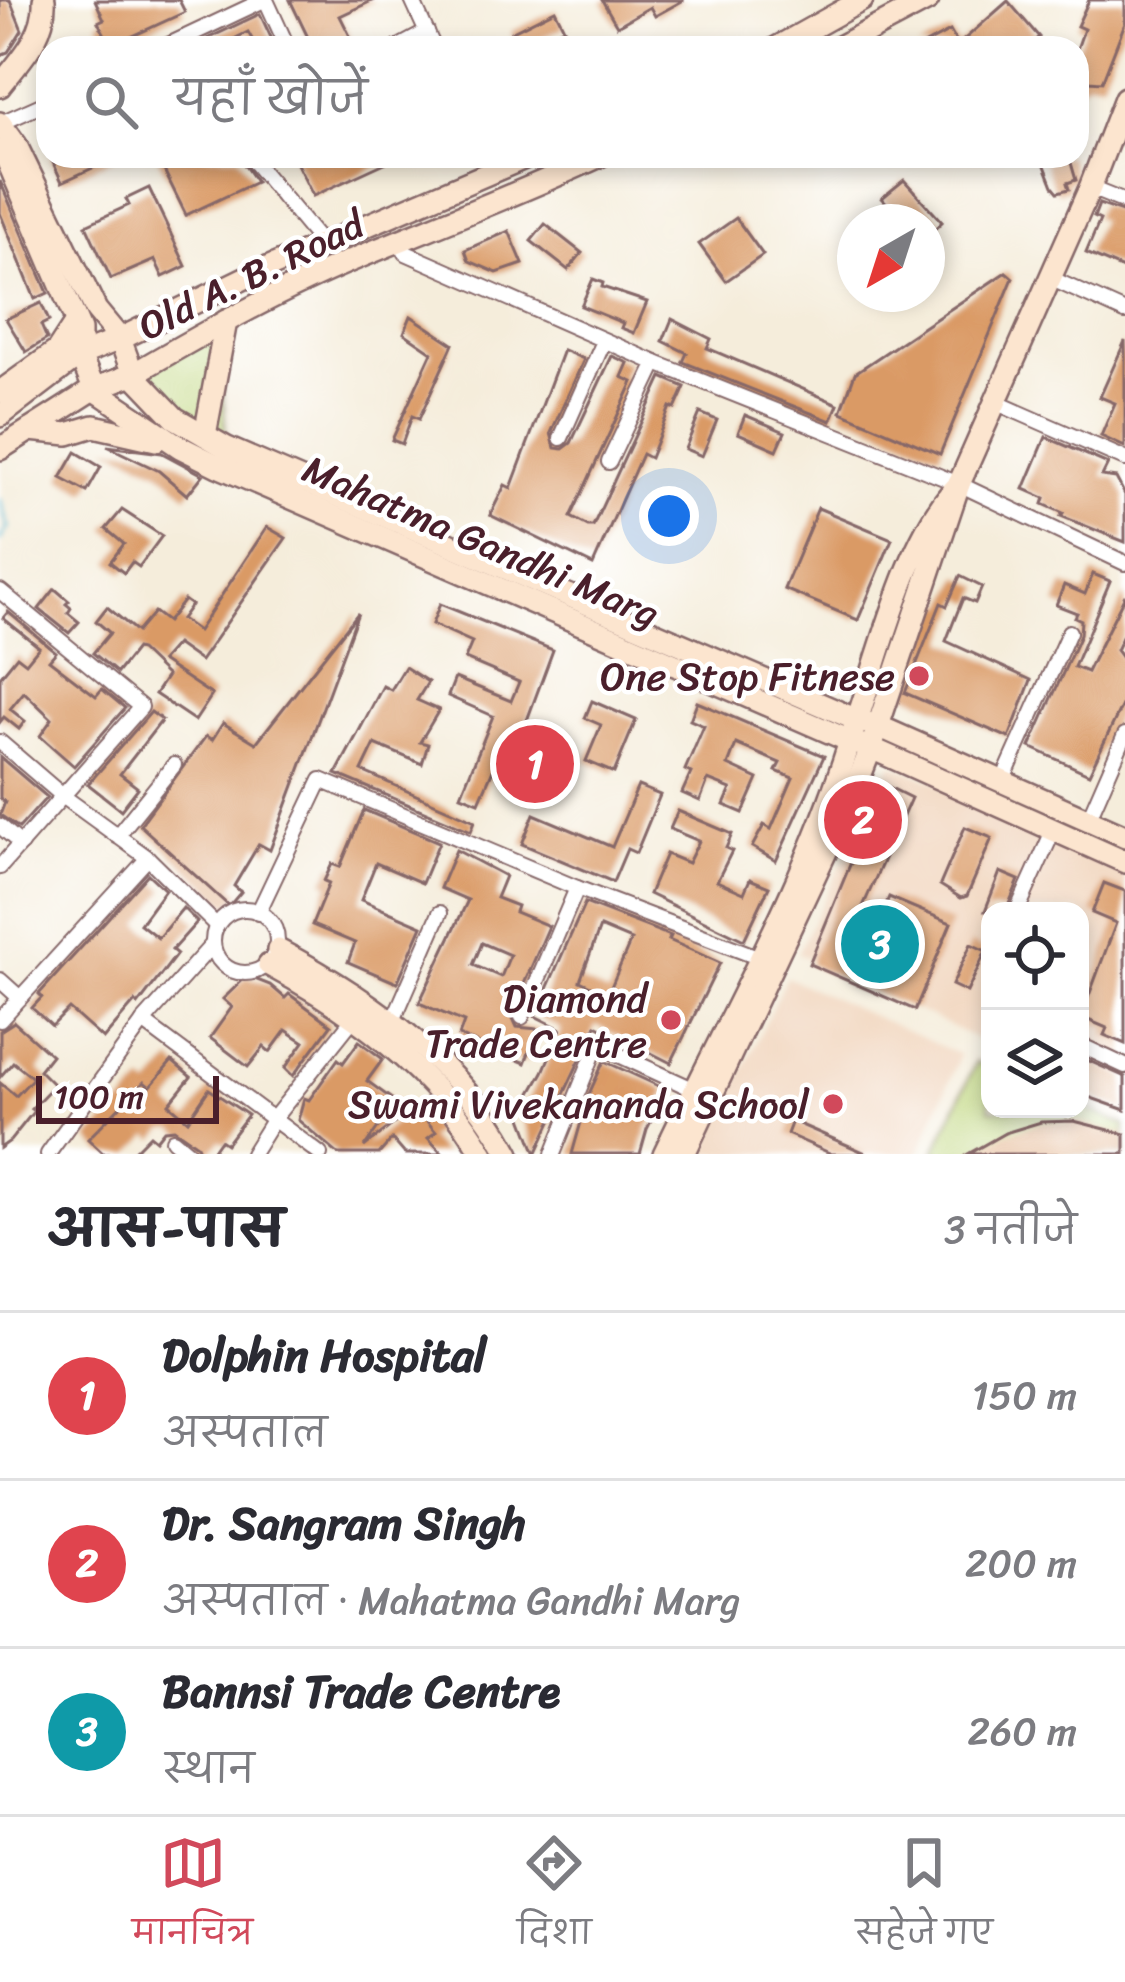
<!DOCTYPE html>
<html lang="hi">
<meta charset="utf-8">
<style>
:root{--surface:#fff;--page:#f7f7f7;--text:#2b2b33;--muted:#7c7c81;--line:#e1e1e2;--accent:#d1495b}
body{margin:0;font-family:Sriracha,"Playpen Sans Deva",sans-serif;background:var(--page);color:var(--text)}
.controls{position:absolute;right:36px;bottom:36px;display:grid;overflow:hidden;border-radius:24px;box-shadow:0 6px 18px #0003}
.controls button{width:108px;height:108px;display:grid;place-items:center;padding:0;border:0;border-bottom:3px solid var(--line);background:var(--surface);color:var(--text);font:60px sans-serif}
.compass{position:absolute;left:837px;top:204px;width:108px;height:108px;border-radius:50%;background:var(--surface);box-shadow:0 6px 18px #0003;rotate:219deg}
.scale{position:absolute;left:36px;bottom:30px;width:183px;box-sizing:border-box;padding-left:12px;border:6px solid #4a1f2b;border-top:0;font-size:33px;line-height:42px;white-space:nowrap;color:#4a1f2b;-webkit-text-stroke:9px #fff;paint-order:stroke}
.you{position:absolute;left:669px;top:516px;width:42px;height:42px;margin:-30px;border:9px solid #fff;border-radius:50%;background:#1a73e8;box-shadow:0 0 0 18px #1a73e833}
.badge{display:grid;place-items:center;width:78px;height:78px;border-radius:50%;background:var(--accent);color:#fff;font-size:39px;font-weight:700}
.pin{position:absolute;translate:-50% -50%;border:6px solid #fff;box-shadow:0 3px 12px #0006}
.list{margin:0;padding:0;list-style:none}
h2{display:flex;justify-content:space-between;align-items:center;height:156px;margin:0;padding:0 48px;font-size:51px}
h2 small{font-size:39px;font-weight:400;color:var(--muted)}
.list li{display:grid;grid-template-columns:78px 1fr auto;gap:36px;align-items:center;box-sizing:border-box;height:168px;padding:0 48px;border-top:3px solid var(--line)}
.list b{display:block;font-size:45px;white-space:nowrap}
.list p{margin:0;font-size:39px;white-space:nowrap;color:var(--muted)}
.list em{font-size:39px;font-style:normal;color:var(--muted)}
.icon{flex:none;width:66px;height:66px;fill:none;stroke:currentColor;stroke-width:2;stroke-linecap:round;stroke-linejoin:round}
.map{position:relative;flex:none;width:1125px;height:1154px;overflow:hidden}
.search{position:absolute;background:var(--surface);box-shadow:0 6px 18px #0003;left:36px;right:36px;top:36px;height:132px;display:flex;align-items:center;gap:30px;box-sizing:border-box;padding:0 42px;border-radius:36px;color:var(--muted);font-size:45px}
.sheet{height:660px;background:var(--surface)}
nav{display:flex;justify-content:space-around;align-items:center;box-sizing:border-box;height:168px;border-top:3px solid var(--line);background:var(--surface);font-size:33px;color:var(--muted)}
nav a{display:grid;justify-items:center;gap:6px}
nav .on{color:var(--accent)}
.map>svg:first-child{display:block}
.built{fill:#f1d5bd}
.green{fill:#bed57a;stroke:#847a52;stroke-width:3}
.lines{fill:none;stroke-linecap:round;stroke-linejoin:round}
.stream{stroke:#55bad3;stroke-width:3}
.building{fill:#da9a65;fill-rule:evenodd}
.street-casing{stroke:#866769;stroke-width:18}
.secondary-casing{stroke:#866769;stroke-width:26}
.street{stroke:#fff;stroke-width:14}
.secondary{stroke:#fce5cf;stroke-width:21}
.poi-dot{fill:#d1495b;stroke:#fff;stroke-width:4.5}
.labels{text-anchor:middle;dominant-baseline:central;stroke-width:9;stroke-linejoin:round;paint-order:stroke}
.street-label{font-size:39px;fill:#4a1f2b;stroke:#fff}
.poi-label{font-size:39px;fill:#4a1f2b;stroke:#fff;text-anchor:end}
</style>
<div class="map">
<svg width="1125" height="1154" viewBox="0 0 1125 1154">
<rect width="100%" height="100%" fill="#fff"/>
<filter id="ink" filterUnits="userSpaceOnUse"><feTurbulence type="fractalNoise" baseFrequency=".00833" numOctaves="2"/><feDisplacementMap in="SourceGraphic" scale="24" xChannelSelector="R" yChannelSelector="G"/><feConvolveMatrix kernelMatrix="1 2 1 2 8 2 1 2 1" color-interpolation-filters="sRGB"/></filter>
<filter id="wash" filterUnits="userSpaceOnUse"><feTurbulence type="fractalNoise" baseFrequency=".004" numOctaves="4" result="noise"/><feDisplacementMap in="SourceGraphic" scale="48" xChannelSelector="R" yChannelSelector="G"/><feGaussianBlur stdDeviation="2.7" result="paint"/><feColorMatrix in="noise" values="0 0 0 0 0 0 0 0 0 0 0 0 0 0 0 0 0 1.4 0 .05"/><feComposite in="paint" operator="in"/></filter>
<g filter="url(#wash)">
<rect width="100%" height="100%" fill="#f5eddb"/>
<g class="built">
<path d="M892,764L1125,861V1103L1080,1086V911H990V1045L797,953Z"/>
<path d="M786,977L960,1055L919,1154H705Z"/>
</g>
<g class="green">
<path d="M218,325L227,448L133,374Z"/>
<path d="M976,1062L990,1068V1109L1080,1106L1125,1125V1154H934Z"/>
</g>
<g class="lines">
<path class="stream" d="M0,500L8,527L0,540"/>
</g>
<g id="blocks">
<g class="building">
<path d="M0,0H10L22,30L8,52L0,55Z"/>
<path d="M95,0H179L185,12L111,46L98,22L104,19Z"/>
<path d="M290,0H374L340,16L356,48H313Z"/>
<path d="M602,0H684L655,16L650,7L617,26Z"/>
<path d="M1089,0H1125V23L1102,82L1089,81L1077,89V49L1084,29L1077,26Z"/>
<path d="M1008,1L1039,37L1026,48H918L950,31L958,45Z"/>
<path d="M555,10L564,28L518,48L511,32Z"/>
<path d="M260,14L276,48H257L248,32L232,40L236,48H211L207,39Z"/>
<path d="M50,156H119L62,182Z"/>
<path d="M157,156H238L256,182L186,215Z"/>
<path d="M293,156H400L313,196Z"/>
<path d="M1048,156H1069L1076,180L1067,183L1069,189L1058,192L1053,186L1042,158Z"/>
<path d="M904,180L942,222L927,236V222H904L882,198Z"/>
<path d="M0,181L48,293L35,299L0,213Z"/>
<path d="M149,188L186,266L163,277L155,260L111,279L86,225L129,205L126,199Z"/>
<path d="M1099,204L1125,213V270L1086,253L1100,220L1094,217Z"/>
<path d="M736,218L763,255L726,281L699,244Z"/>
<path d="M545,224L582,253L568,270L531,241Z"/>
<path d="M509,231L523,264L497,273L469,261L465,250Z"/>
<path d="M1006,272L1013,278L940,454L841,412L855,373Z"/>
<path d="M593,279L603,283L602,287L647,302L634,333L621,328L623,323L581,306Z"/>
<path d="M41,303L49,321L41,325L47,339L26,352L6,319Z"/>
<path d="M411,316L453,344L419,419L412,416L402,444L392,440L432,352L404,333Z"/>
<path d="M672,319L711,339L707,348L838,404L831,421L683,362L687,353L663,341Z"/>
<path d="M1125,341V447L1101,436L1115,403L1100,397Z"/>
<path d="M563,350L584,359L551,433L555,448L563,449L571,443L612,356L628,363L622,377L633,382L571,517L588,526H593L662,377L685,387L675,409L670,407L650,458L642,454L593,565L490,515L505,485L511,488Z"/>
<path d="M700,413L717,420L702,456L685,449Z"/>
<path d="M745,415L785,432L777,450L738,433Z"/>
<path d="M1046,437L1108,464L1102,476L1116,478L1125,495V542L1061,516L1063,513L1043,504L1045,498L1024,489Z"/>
<path d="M107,446L162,453L203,475L187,495L159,471Z"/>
<path d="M76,452L101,467L87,492L61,478Z"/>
<path d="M818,508L892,539L858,620L784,589Z"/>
<path d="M122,510L162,536L139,567L132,562L124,573L110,562L124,544L106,529Z"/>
<path d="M267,527L286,538L200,661L176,644L161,661L212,695L195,721L155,694L167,676L140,650L136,649L117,673L93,653L110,633L96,621L107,607L137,632L154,612L167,622L184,600L191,605L181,619L198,631Z"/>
<path d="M1093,574L1110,581L1074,667L1087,672L1125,595V631L1116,650L1125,662V706L1122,705L1089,774L1030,747L1080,635L1081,620L1075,617L1077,613L1056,605L1064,585L1085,594Z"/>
<path d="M960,576L982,587L975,603L963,598L946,641L1031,680L1009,738L905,693L941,603L947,606Z"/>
<path d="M55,589L69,601L66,604L71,608L68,613L79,622L69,633L39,609Z"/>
<path d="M440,604L553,650L526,723L558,736L540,779L523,772L532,750L506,739L479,802L461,795L493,716L448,696L455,678L511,701L519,682L465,659L472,642L432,624Z"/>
<path d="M8,612L56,652L49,660L96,696L102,689L125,708L74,766L40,736L52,719L24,692L10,709L25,721L19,729L4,717L0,722V677L17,656L26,663L39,647L3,618Z"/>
<path d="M358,613L270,850L259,844L234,886L241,892L229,906L140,825L206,736L212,740L223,723L256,743Z"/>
<path d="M405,667L428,682L417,700L439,710L420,742L428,744L422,764L375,744L362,771L475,821L471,831L336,774L383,686L391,690Z"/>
<path d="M592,701L636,720L614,773L586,761L601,725L585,718Z"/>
<path d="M697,702L824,756L776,861L752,847L764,825L771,829L793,778L776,771L780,763L736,744L728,765L758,779L743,813L724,805L731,789L708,780L700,801L682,793L691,773L685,770L704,726L690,720Z"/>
<path d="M151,712L162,720L120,774L138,788L121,810L88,784Z"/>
<path d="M0,757L47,797L19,828L0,815L5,802L0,798Z"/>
<path d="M638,786L660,795L636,853L627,849L613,882L522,844L534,814L612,847Z"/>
<path d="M889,787L911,798L861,911L879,920L889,897L951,923L915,1010L809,964L881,790L886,792Z"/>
<path d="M364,810L439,842L422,883L376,863L361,900L422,926L397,983L348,962L355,943L312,925L329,883L324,881L332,864L340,867Z"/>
<path d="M678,811L732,834L726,848L732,851L717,881L744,893L750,879L769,887L744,940L649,894L666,854L688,863L699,841L670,829Z"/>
<path d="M965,827L992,838L967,896L961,898L940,885Z"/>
<path d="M456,850L505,876L496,898L517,906L515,912L549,926L511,1014L517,1027L538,1029L525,1063L459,1036L464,1022L419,1003L468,900L440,888ZM482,943L510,955L501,977L473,965Z"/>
<path d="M1000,872L1019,880L1006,911H985Z"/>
<path d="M148,874L165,890L140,924L158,938L183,908L197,922L172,950L177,954L138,1005L135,1002L103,1039L69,1009L52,1026L32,1008L42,997L39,994Z"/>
<path d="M1104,883L1125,891V1044L1104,1035L1107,1028L1081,1017L1116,923L1092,913Z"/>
<path d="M585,903L671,936L669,940L720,963L671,1063L596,1025L536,1154L520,1112L543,1072L561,1029L535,1016ZM600,927L631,940L608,994L580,981Z"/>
<path d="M971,944L986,951L967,992L952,985Z"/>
<path d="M247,976L270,985L285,998L289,994L331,1025L293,1076L285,1068L304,1042L286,1030L270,1052L264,1047L248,1067L210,1038L232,1007L223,999Z"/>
<path d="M14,1022L51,1055L39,1070L54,1085L31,1109L34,1111L10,1141L0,1148V1083L16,1096L33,1078L13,1062L0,1077V1031Z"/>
<path d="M359,1041L383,1059L367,1081L396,1102L364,1147L415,1107L436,1132L428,1138L443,1154H405L392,1139L379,1154H338L298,1120L304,1098L309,1100L338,1059L343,1063Z"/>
<path d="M1080,1057L1125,1077V1110L1080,1094Z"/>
<path d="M172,1061L191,1077L169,1104L188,1120L209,1089L248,1115L226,1144L220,1140L210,1154H201L197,1145L174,1129L164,1130L156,1140L150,1135L131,1154H104L88,1139L144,1082L150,1087Z"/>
<path d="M604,1061L667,1090L647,1129L640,1154H572L589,1094Z"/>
<path d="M792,1121L868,1154H832L787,1134Z"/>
<path d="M1074,1121L1125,1134V1154H968L1005,1133L1041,1122Z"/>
</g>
</g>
</g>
<g filter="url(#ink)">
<use href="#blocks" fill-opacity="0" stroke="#866769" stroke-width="3"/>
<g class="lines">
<g class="street-casing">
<g id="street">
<path d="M266,0L288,48"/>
<path d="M412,0L434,48"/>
<path d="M162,48L264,0"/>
<path d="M397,48L427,32"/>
<path d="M1,123L48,102"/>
<path d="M249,156L322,244"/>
<path d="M1090,188L1125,202"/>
<path d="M401,242L406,253L656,363L959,484L1125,563"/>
<path d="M1050,278L1125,312"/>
<path d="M995,402L1125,459"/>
<path d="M561,438L604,341"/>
<path d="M609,462L656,363"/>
<path d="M0,591L141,707L0,867"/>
<path d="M0,742L64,797L148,858L216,925"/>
<path d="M1002,782L1069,632"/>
<path d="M1088,820L1125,735"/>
<path d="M0,826L21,844"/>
<path d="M117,836L174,765"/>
<circle cx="245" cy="941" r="32"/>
<path d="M1017,911L1054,829"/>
<path d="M258,913L321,780L577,888L760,958"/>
<path d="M0,980L20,998"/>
<path d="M522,1017L577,888"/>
<path d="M0,1020L148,858"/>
<path d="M143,1022L320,1154"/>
<path d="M392,1023L440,913"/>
<path d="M1080,1045L1125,1066"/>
<path d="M173,1140L190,1154"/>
<path d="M48,1154L143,1022L212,945"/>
<path d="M252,1154L275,1117L353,1019"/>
<path d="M553,1154L597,1045L695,1090"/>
</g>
</g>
<g class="secondary-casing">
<g id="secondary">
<path d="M776,48L862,0"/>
<path d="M837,48L928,0"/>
<path d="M0,86C21,59 46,35 44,0"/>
<path d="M1125,98L1090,188L959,484L878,726L1125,836"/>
<path d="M0,123L16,145L96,310L120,339L251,275L529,156"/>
<path d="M600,156C521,193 442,223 362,256C283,288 207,331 133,374L175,418L227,448L857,720L878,726L871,748L850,741L857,720C881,650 908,536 959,484"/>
<path d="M0,392L57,351L76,322"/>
<path d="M0,416L80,355L120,339L133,374L94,389L80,355V330L3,150"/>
<path d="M30,430L68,434L94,426L156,440"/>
<path d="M205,435L226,321"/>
<path d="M0,449L94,389L180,447L218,466L850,741C806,884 728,1019 664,1154"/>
<path d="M278,950C367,997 461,1063 509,1154"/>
<path d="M269,965C351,1009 437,1072 483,1154"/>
<path d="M684,1154L853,794L871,748L1125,862"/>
</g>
</g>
<use href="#street" class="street"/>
<use href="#secondary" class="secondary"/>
</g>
</g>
<g class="poi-dot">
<circle cx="919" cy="676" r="12"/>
<circle cx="671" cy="1020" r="12"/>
<circle cx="833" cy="1104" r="12"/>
</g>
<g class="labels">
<g class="street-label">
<text transform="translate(251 275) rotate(-26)">Old A. B. Road</text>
<text transform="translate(481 541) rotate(23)">Mahatma Gandhi Marg</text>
</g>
<g class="poi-label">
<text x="895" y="676">One Stop Fitnese</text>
<text x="647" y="998">Diamond<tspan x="647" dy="45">Trade Centre</tspan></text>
<text x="809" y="1104">Swami Vivekananda School</text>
</g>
</g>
</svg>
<div class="controls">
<button><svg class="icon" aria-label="locate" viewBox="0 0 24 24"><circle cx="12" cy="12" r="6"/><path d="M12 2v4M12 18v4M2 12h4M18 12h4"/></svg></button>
<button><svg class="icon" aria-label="layers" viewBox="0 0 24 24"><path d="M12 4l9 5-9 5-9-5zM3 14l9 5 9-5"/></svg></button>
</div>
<svg class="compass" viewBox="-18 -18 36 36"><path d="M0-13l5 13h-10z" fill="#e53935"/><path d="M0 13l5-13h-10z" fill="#7c7c81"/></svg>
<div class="scale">100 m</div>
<div class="you"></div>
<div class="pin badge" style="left:535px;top:764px;background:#e0444e">1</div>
<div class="pin badge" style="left:863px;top:820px;background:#e0444e">2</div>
<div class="pin badge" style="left:880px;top:944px;background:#0f9aa8">3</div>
<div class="search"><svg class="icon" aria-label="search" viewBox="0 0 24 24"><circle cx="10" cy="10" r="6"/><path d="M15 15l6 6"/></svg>यहाँ खोजें</div>
</div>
<section class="sheet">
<h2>आस-पास<small>3 नतीजे</small></h2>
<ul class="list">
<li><span class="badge" style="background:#e0444e">1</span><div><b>Dolphin Hospital</b><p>अस्पताल</p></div><em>150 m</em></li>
<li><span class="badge" style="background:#e0444e">2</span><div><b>Dr. Sangram Singh</b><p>अस्पताल · Mahatma Gandhi Marg</p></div><em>200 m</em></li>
<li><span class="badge" style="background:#0f9aa8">3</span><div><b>Bannsi Trade Centre</b><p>स्थान</p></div><em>260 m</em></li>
</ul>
</section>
<nav>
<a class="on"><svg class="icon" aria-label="map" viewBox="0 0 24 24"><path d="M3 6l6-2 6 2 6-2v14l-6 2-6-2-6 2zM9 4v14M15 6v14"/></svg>मानचित्र</a>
<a><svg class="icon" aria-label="directions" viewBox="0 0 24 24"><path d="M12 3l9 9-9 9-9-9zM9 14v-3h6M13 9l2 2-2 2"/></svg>दिशा</a>
<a><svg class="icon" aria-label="saved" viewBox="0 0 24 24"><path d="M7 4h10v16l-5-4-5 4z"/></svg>सहेजे गए</a>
</nav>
